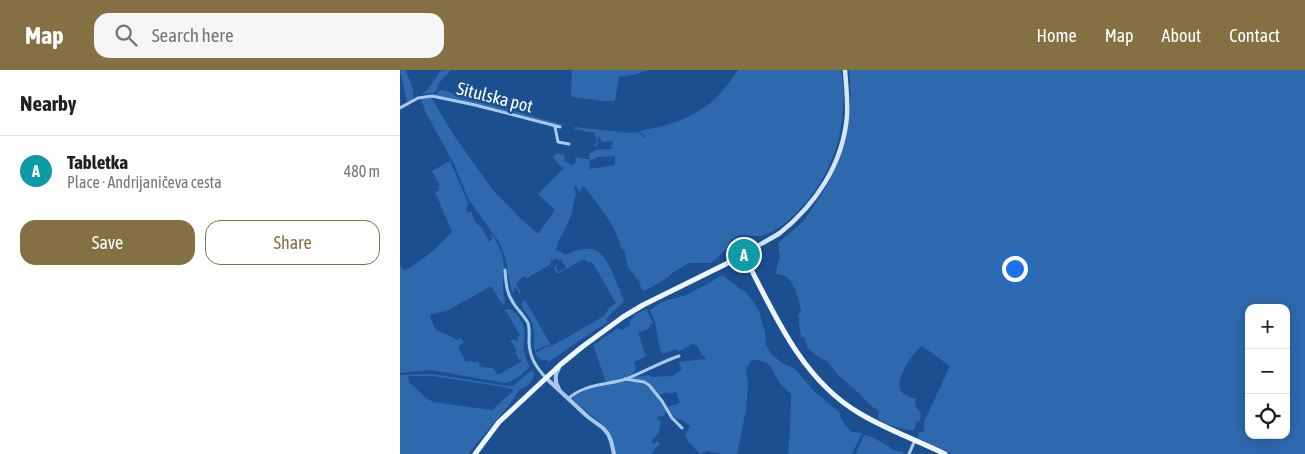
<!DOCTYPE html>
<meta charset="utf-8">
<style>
:root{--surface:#fff;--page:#f6f6f6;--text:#202124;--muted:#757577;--line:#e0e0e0;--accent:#847042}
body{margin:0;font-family:"Asap Condensed",sans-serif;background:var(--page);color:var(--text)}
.controls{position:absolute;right:15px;bottom:15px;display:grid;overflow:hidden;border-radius:10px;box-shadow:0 2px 12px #0003}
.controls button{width:45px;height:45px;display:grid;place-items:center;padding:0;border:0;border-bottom:1px solid var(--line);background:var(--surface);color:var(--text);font:25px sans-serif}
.you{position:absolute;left:614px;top:198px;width:18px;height:18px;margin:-12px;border:4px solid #fff;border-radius:50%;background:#1a73e8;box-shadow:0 0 0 8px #1a73e833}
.badge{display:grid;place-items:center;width:32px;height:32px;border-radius:50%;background:var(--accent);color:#fff;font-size:16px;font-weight:700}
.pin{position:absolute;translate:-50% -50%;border:2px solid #fff;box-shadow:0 1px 5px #0006}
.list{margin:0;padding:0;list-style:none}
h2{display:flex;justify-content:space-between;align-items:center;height:65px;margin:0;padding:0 20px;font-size:21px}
h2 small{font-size:16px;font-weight:400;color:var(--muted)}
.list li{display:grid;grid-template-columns:32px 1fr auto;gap:15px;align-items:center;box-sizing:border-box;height:70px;padding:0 20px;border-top:1px solid var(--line)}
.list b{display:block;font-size:19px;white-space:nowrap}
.list p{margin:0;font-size:16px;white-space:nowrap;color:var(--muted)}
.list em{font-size:16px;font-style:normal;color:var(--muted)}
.actions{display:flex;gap:10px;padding:15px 20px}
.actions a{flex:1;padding:11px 0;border:1px solid var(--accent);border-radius:15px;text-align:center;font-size:18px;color:var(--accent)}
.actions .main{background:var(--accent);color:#fff}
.icon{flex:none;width:28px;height:28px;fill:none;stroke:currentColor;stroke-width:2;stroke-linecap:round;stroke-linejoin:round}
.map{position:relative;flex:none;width:905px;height:384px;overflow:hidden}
header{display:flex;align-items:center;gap:30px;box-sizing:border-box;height:70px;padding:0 25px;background:var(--accent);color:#fff}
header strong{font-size:24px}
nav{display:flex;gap:28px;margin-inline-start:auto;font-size:18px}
.search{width:350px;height:45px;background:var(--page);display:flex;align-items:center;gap:12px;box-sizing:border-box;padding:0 18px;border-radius:15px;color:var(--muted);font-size:19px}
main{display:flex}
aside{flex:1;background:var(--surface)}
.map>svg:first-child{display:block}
.green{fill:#2e69ad;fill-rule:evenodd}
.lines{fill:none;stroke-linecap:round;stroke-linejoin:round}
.minor{stroke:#a9c9ee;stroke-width:3}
.tertiary{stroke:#a9c9ee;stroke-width:4}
.secondary{stroke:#d6e6fa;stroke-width:4.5}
.primary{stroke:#f0f6ff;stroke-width:5}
.labels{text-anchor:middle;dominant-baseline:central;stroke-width:5;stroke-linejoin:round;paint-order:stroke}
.street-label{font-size:18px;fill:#fff;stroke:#1b4f8f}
</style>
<header>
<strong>Map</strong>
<div class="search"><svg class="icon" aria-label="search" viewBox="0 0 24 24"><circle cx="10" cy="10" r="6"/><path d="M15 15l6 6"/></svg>Search here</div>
<nav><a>Home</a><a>Map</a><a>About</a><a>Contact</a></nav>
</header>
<main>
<aside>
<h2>Nearby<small></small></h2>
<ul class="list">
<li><span class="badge" style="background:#0f9aa8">A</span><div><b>Tabletka</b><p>Place · Andrijaničeva cesta</p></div><em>480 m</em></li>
</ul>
<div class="actions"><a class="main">Save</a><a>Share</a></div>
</aside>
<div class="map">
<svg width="905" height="384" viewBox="0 0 905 384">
<rect width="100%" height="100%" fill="#1b4f8f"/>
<g class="green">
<path d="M0,0H5C9,9 15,19 13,29L7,32Z"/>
<path d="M45,0H51L38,14L37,20L34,23L23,24V23C31,18 34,8 41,1H44Z"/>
<path d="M172,0H249L233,5L219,7L215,31H203L172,27L171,26Z"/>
<path d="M338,0H441C450,52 434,107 395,144C389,149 384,155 377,159C372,162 362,167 356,166C349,166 344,163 337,166C331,169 329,174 325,180C321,185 316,189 311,193H289L275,201L264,210L244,221L241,218L239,211L228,197L224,180H222L216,163L207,147L185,117H182L180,123L176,116H174L176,125L173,134L172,144L157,175L156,181H159L166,185C176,180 187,176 197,181C209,187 219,219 224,231L206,249L208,252L174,274L149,292L147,290C128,290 137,267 133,256C131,248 124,242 121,234L125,230L151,275L145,276L136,280L137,282L146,277L152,276L204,246L209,238L216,233L192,192L189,193L185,190H182L159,203H157L154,199L155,196L157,195L156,197L158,202L166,198L161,189L158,190L157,188L150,191L151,194L127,208L125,206L118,210L119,212L116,214L120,221V224L116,217L114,219L115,221L112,222L108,206L107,193L99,172L69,130L55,96L26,43L21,29L31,27L53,64L92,119L120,148L138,164L155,140L138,124L163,99L153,87L157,83L165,85L164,91L172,95L174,94L176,91L175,87L185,89H190L189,84C197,77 203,80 212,79L213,78L210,77L213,73L212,71L202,72L199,67H198L197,76H193L197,71L194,62H184L183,60L174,59V57L230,63L239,62L245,68L246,67L239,61C266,57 296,47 316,28C325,20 331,9 338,0ZM215,86V95L189,99L190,90L195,89L197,87Z"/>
<path d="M449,0H905V384H552L518,368L519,362H524V352L550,296L522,276C513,282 496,308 500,318C502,325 509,327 516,329C513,337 519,339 521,344L520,351L515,353L516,355L514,360H510C502,359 484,354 478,349L479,341L471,336L460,324L437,304L427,291L420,288L408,279L404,267H401L398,244L401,242C401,234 394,214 388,208C384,205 381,205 376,204L377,196L380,187L378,173C384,167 392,162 398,156C406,149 411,140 417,131C446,89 454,50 449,0ZM849,238H886V365H849Z"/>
<path d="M42,20L164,55V56L156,55L36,25L39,21Z"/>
<path d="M50,91L68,133L66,139L68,143L71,142H72C72,148 76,155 82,157L89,172L92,169L91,163C100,176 105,189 104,205C104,209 102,213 103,217C103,223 105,227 105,233L100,237L102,234L91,216L49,240L29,245L36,260L54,268L56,270L61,268L64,272L58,277L66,292L69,291L75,292L78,291L81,297L93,298L98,305L122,291L121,289L119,290L115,282L117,281L112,272H109L114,269L116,271L118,270L117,267L120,265L106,241H103L108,239C113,240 115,242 118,246C129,259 122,267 124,282C125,287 127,292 130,297C122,303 115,312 105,313L31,300L0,303V195L4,201L17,193L33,181L52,162L35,122L39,120L38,117L40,116L32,101Z"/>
<circle cx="344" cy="185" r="9"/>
<path d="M322,205L339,218L345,221L353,231L359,241L365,262L366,275L372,285L382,293L395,299L415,322L439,342L441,349L451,362L462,363L452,384H388L390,360L391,324C387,320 382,316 379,312C371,299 371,289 352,290L346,298L348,313L346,340L337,384H322L307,381L300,384L288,371L285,365L290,356L282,350L281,348L280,350L276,349L267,337L280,333L276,322L269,324L268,322L259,325L250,314L231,310L232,307L250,305L251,307L272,306L282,299L278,292L307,289L302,285L297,276L293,274L277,282V279L262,284L259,276L255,252L250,240L262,232L286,225L311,212Z"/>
<path d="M246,239L253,253L250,255L249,259L238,263L246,286L234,292L236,301C227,308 217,310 206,312L193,275L218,258L222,260L230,255V250L234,248L233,246Z"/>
<path d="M132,300L134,303L133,308L130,313L125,317L120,319L110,334L68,384H0V305L32,304L108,316L109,317V315L113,316ZM8,306H32L104,317L114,320L92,340L33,332L25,327L9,312Z"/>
<path d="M222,311C252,313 252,317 267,342L263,346H259L257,349L261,352L259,362L251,372L254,374L257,371L260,373L251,384H216L204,356L173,330L174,326L194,317Z"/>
<path d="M464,365L472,367L490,377L493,380L504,382L503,384H456Z"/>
</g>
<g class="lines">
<g class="minor">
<path d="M0,38L18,28L32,26L75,35L160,57"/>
<path d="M155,57L158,72L169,74"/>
<path d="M105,200C106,212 106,223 114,234C118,240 124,246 128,253C130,260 129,266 129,273C130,288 136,297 146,308"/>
<path d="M225,309L244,312L249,315L262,331L272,348L282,358"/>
<path d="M168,329C183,314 208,315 226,309C244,302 261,292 279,286"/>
<path d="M509,384L515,370"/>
</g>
<g class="tertiary">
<path d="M159,298C154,305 155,312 159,319"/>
<path d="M146,308L188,347L203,358L208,364L211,371L214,384"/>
</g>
<path class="secondary" d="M356,177C364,172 372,168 380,163C416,134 443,94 447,46C448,31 446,15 445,0"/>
<g class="primary">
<circle cx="345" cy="186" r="14"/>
<path d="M351,199C378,253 406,312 459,343C487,360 517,370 545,384"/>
<path d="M75,384L99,352L160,295L182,277L223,247L243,235L332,191"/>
</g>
</g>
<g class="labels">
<g class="street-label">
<text transform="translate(95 27) rotate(14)">Situlska pot</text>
</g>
</g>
</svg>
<div class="controls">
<button>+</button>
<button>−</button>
<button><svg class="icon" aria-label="locate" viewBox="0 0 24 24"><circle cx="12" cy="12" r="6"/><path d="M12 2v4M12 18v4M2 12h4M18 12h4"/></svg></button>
</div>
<div class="you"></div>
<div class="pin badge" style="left:344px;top:185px;background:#0f9aa8">A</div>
</div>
</main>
